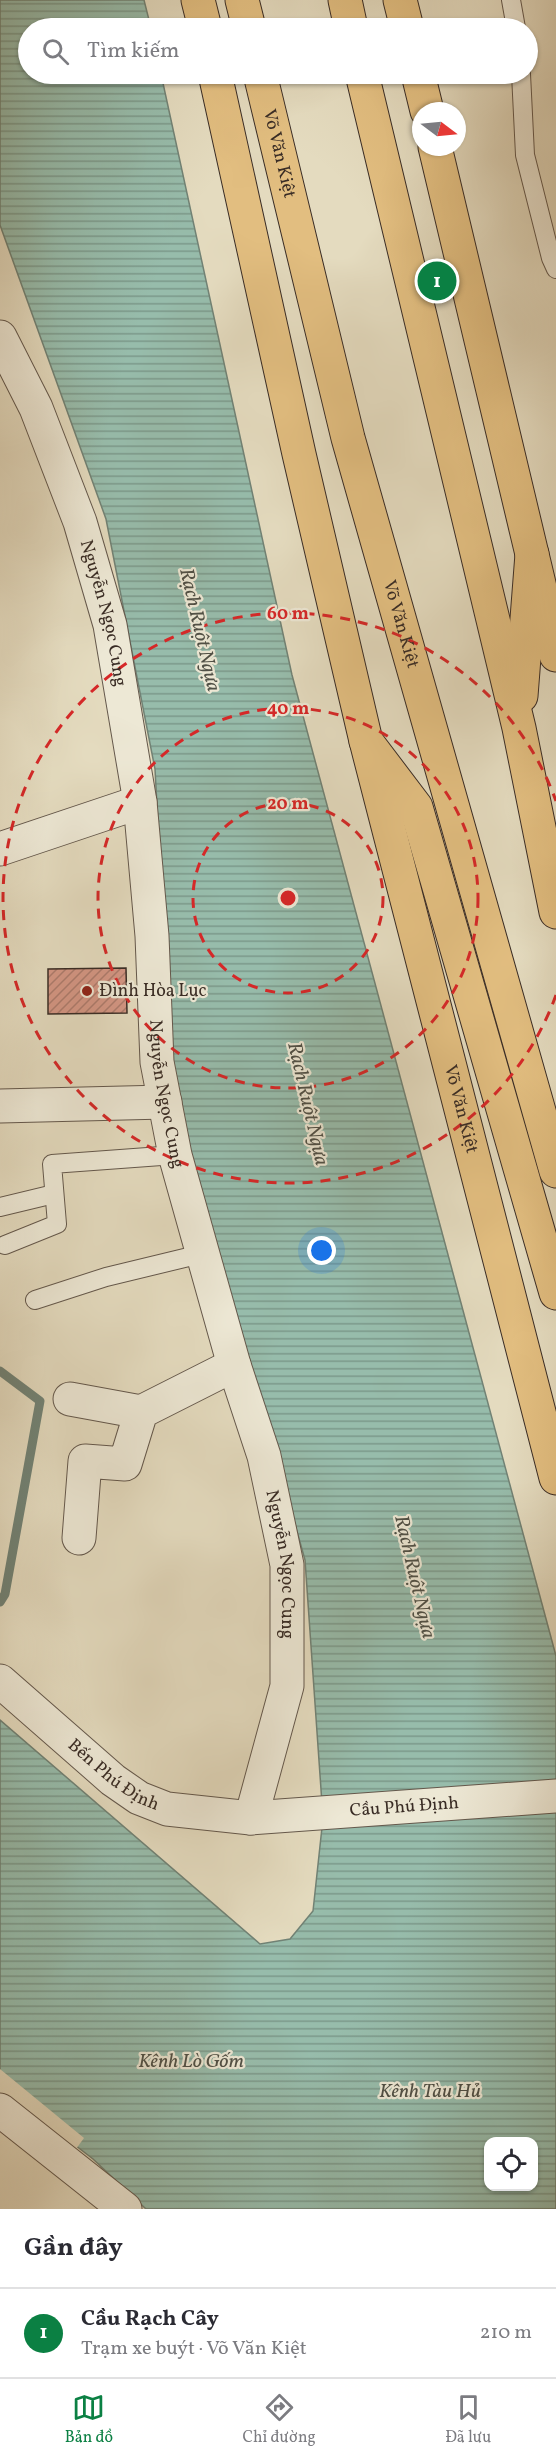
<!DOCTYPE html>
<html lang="vi">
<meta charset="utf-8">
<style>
:root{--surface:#fff;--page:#f2f2f3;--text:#2b2b33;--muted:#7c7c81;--line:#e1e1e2;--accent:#0b8043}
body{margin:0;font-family:Vollkorn,serif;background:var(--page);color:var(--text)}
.controls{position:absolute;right:18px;bottom:18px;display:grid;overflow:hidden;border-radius:12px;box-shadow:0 2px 4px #0004}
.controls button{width:54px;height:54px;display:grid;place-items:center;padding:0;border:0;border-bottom:2px solid var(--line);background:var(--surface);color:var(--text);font:30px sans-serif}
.compass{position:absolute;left:412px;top:102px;width:54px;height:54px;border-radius:50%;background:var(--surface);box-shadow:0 2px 4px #0004;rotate:106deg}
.you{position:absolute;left:322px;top:1251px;width:21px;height:21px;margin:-15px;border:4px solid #fff;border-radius:50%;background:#1a73e8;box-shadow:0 0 0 9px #1a73e833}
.badge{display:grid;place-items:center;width:39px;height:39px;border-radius:50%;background:var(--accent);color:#fff;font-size:20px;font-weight:700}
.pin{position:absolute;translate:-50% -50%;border:3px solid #fff;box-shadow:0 2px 6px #0006}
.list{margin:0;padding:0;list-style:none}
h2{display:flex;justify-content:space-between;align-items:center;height:78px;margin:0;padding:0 24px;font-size:26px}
h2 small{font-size:20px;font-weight:400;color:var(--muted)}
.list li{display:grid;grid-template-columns:39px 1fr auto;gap:18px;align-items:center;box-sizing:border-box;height:90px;padding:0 24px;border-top:2px solid var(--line)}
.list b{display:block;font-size:22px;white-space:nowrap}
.list p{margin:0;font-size:20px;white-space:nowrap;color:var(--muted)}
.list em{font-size:20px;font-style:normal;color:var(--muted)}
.icon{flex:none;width:33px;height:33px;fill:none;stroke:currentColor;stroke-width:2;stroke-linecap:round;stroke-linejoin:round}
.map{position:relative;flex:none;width:556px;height:2209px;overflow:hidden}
.search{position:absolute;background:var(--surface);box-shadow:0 2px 4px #0004;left:18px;right:18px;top:18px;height:66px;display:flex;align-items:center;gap:15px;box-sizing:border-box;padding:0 21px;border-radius:33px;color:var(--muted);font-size:22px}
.sheet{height:168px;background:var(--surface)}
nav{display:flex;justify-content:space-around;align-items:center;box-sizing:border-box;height:84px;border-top:2px solid var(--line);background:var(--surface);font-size:16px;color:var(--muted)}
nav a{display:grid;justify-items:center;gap:3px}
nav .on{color:var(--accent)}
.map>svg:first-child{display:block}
.water{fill:url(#water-rules);stroke:#718275;stroke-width:1.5;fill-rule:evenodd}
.pier{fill:#e4dbbf}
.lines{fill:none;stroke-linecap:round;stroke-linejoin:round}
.stream{stroke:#718275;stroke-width:9}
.building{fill:url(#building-hatch);stroke:#392c25;stroke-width:1.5}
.service-casing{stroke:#64584c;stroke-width:20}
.minor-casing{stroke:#64584c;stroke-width:35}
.tertiary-casing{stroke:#64584c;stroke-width:35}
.primary-casing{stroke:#392c25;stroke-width:35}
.trunk-casing{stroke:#392c25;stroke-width:35}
.service{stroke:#ede8d5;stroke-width:18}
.minor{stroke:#ede8d5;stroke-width:33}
.tertiary{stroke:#ede8d5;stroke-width:33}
.primary{stroke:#e2be80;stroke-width:33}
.trunk{stroke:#e2be80;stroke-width:33}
.ring{fill:none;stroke:#d62828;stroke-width:3;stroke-dasharray:10 8}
.poi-dot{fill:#8f2418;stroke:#ede8d5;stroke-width:2}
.labels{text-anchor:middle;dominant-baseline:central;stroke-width:4.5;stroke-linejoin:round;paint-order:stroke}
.street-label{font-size:18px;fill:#392c25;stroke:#ede8d5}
.poi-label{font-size:18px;fill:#392c25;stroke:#ede8d5;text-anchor:start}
.water-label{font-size:20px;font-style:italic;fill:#505046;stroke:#ede8d5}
.centre{fill:#d62828;stroke:#ede8d5;stroke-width:3}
.ring-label{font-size:18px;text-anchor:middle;font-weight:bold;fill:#d62828;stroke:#ede8d5;stroke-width:4.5;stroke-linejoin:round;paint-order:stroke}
</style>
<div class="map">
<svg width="556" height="2209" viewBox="0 0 556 2209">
<defs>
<pattern id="water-rules" width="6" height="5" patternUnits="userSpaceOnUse" patternTransform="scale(1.5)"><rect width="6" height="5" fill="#97bcab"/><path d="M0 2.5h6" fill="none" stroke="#7c998b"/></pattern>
<pattern id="building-hatch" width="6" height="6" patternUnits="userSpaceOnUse" patternTransform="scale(1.5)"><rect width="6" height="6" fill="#d49684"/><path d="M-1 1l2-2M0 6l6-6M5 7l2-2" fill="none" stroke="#ad7b6c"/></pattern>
</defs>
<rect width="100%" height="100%" fill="#e4dbbf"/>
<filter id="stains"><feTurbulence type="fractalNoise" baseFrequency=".00333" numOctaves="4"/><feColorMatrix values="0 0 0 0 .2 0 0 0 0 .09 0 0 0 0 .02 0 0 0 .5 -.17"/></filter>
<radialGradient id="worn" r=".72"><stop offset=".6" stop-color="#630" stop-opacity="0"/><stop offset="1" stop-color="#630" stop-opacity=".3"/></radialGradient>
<path class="water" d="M0,0H144L151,28H28V74H161L292,675L556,1656V2209H146L93,2159L0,2087V1720L260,1944L290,1939L313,1911L323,1818L305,1560L172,1085L155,769L106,519L0,225ZM488,2142H534V2186H488Z"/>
<path class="pier" d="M0,2069L84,2138L76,2149L0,2091Z"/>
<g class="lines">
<path class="stream" d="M0,1371L40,1401L5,1594L0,1602"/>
</g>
<path class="building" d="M126,968L127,1013L48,1014V969Z"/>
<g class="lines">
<g class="service-casing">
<g id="service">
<path d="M511,0L516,28"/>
<path d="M521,74L525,155L551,258L556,269"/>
<path d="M0,1207L54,1194"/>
<path d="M5,1245L57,1224L52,1164L175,1155"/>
<path d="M35,1300L106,1277L201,1254"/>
</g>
</g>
<g class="minor-casing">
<g id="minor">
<path id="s1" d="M0,337L36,408L80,522L110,625L140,802L152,936L157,1062L175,1155L234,1365L264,1456L287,1565V1686L251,1818"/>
<path d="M0,849L140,802"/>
<path d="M0,1106L165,1102"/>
<path d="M70,1399L141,1412"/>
<path d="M79,1538L85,1461L125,1464L141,1412L234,1365"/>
</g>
</g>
<g class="tertiary-casing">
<g id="tertiary">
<path id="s2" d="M0,1681L113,1780L139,1798L167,1809L251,1818L556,1796"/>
<path d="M0,2110L125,2209"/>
</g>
</g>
<g class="primary-casing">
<g id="primary">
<path d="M198,0L205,28"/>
<path d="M400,0L407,28"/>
<path id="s3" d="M215,74L299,454L366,741L556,1478"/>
<path d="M418,74L427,111"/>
<path d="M435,147L556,655"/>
</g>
</g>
<g class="trunk-casing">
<g id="trunk">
<path d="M242,0L249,28"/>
<path d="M345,0L351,28"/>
<path id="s4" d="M260,74L348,438L556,1171"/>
<path d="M362,74L519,728L556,912"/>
<path d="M521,696L532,554"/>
<path d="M366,741L416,807L556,1293"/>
</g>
</g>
<use href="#service" class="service"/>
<use href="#minor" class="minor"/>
<use href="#tertiary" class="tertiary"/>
<use href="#primary" class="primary"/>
<use href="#trunk" class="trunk"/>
</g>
<g class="ring">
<circle cx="288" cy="898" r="95"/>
<circle cx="288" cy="898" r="190"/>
<path d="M556 995A285 285 0 1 1 556 801"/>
</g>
<circle class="poi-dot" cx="87" cy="991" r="6"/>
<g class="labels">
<g class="street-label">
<text stroke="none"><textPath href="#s4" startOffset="82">Võ Văn Kiệt</textPath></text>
<text stroke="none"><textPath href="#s1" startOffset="296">Nguyễn Ngọc Cung</textPath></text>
<text stroke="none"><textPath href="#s4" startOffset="568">Võ Văn Kiệt</textPath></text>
<text stroke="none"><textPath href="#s1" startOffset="782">Nguyễn Ngọc Cung</textPath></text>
<text stroke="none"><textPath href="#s3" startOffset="1064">Võ Văn Kiệt</textPath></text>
<text stroke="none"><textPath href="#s1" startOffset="1268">Nguyễn Ngọc Cung</textPath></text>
<text stroke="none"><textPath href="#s2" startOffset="148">Bến Phú Định</textPath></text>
<text stroke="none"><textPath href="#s2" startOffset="450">Cầu Phú Định</textPath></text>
</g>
<g class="poi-label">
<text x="99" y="991">Đình Hòa Lục</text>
</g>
<g class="water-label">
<text transform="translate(199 630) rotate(77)">Rạch Ruột Ngựa</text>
<text transform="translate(307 1104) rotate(77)">Rạch Ruột Ngựa</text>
<text transform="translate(414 1577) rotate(77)">Rạch Ruột Ngựa</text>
<text x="191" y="2062">Kênh Lò Gốm</text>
<text x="430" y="2092">Kênh Tàu Hủ</text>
</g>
</g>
<circle cx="288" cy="898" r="9" class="centre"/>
<g class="ring-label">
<text x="288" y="619">60 m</text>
<text x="288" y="714">40 m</text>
<text x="288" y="809">20 m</text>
</g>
<rect width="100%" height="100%" filter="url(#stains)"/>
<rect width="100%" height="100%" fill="url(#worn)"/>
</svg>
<div class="controls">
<button><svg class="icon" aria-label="locate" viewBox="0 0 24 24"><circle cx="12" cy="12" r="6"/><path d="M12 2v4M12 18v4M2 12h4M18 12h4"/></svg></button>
</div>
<svg class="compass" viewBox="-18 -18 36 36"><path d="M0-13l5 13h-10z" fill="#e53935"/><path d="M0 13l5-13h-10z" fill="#7c7c81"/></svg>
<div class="you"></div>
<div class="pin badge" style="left:437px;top:281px">1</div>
<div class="search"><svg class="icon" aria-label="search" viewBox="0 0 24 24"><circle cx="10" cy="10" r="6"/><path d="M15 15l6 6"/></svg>Tìm kiếm</div>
</div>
<section class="sheet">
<h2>Gần đây<small></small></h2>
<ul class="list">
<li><span class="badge">1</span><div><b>Cầu Rạch Cây</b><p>Trạm xe buýt · Võ Văn Kiệt</p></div><em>210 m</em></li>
</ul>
</section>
<nav>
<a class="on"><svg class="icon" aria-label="map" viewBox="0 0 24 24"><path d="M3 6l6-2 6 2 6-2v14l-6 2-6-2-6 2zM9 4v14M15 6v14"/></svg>Bản đồ</a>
<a><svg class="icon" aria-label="directions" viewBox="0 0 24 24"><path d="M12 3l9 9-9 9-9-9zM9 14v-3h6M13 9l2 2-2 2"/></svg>Chỉ đường</a>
<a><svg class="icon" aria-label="saved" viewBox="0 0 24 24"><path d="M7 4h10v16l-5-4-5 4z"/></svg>Đã lưu</a>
</nav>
